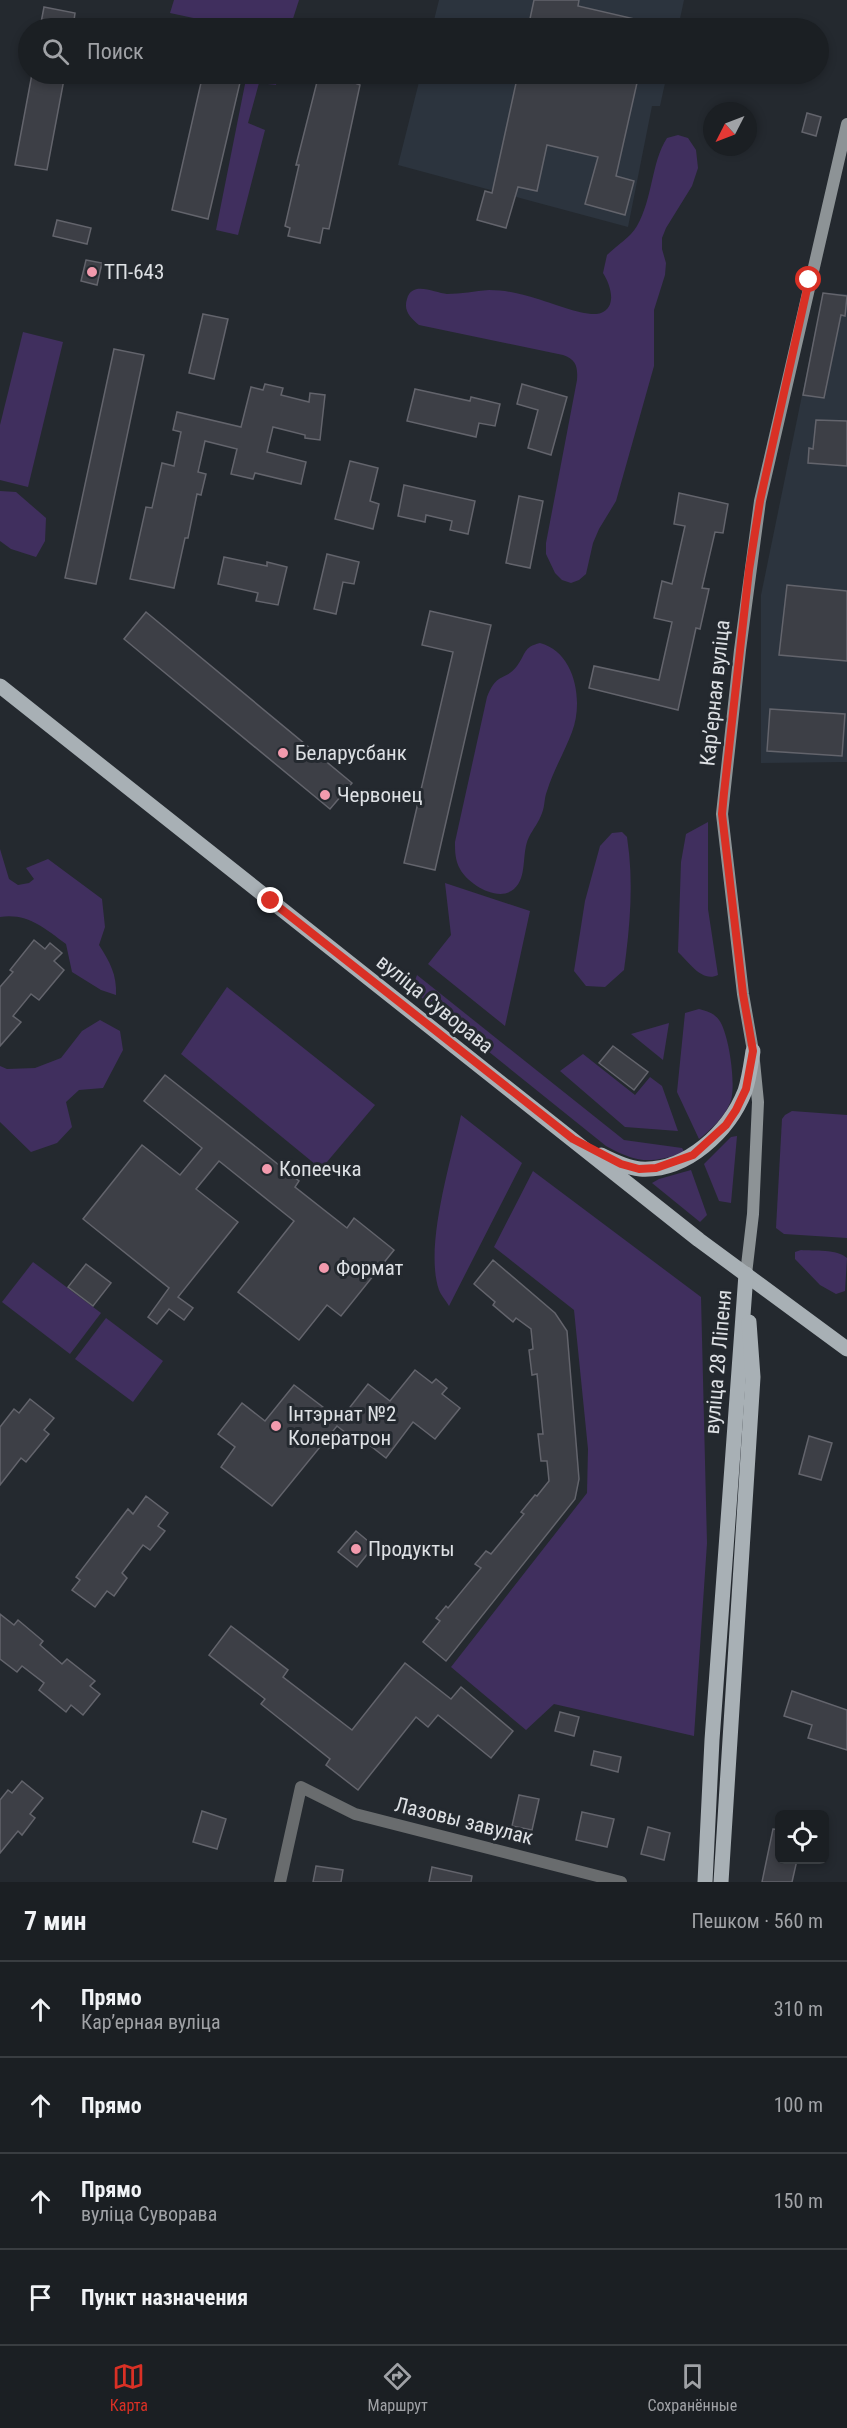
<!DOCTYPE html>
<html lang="ru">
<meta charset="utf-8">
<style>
:root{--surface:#1b1f23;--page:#24272b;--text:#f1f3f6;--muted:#a0a2a6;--line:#393d41;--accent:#d93025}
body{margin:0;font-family:"Roboto Condensed",sans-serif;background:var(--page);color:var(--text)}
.controls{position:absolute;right:18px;bottom:18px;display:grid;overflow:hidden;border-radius:9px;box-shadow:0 3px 9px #0003}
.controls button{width:54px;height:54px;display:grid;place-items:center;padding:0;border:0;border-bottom:2px solid var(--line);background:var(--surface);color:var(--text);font:30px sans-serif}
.compass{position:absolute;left:703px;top:102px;width:54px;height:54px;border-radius:50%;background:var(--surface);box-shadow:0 3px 9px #0003;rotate:228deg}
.stop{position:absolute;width:18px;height:18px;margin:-14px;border:4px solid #d93025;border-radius:50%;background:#fff}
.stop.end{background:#d93025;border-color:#fff;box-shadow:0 2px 6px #0008}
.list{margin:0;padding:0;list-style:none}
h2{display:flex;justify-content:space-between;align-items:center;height:78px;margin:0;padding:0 24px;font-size:26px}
h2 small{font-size:20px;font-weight:400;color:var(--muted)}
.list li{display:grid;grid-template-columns:39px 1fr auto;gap:18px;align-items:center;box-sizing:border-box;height:96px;padding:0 24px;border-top:2px solid var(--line)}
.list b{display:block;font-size:22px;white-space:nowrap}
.list p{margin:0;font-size:20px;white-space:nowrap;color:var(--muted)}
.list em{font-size:20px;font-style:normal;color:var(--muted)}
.icon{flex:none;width:33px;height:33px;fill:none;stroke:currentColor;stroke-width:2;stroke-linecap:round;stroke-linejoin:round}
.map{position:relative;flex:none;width:847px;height:1882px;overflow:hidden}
.search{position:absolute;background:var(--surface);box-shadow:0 3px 9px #0003;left:18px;right:18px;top:18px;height:66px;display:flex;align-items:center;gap:15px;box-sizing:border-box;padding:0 21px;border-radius:33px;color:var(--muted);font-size:22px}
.sheet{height:462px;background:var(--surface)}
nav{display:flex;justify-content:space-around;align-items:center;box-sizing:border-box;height:84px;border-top:2px solid var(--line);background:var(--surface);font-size:16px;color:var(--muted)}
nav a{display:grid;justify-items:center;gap:3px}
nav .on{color:var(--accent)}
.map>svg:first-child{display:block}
.built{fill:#2c343e}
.green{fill:#402f5e}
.building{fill:#3d3f46;stroke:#63646c;stroke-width:1.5}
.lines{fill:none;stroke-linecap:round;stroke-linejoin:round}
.street{stroke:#696c6e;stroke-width:12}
.secondary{stroke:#8d9396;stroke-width:12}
.primary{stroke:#a8b0b5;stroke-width:15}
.route{stroke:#d93025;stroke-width:8}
.poi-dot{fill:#f29aad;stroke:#24292f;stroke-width:2}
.labels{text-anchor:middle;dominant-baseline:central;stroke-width:6;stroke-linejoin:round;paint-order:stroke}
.poi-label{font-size:21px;fill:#dde0e4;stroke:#24292f;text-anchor:start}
.street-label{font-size:21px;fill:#dde0e4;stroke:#24292f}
</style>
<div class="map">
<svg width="847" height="1882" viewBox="0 0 847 1882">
<rect width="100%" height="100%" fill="#24292f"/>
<g class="built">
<path d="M439,0H684L678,28H432Z"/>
<path d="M421,74H667L660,106H652L628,227L398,165Z"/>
<path d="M823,293L847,294V762L761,763V595Z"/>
</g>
<g class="green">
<path d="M174,0H299L290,28H240L170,13Z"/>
<path d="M247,74H278L276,85L259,83L248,123L265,130L238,235L216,230Z"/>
<path d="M678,135L688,138L696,150L698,168L692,186L666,228L662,238V249L666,263L665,275L654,310V366L616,501L599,529L593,543L586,574L579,580L571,583L562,580L555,573L546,554V543L577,380C578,367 576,359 563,355L419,325C411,318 403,311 407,299C412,280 435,293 447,294C461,294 475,291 489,290C506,290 522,294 538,299C552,303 588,318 601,313C618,306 610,284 603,273L607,255C617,245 630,238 637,226C653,198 651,163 667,138Z"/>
<path d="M23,332L63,342L28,487L0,480V425Z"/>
<path d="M0,491L16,492L46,518L45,541L36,557L11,549L0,541Z"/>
<path d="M540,643C575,652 584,701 572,732C565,751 553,771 547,791C544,798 545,806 542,813C539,822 533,829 529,837C521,853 528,877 514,889C498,903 468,884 460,869C455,860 455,851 455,842L487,697C497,671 506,681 517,666C526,654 523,647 540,643Z"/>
<path d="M708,822V909L718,975C702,983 689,962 678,952L681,862L686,834Z"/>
<path d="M622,832L627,837C634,882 630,926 624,970L605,987L586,986L574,971L585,901L600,846L612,833Z"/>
<path d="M0,849L9,879L18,885L29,883L34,879L26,868L48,859L102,899L105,927L99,945C110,962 117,975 116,995L101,990L72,972L66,944C44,928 28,913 0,917Z"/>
<path d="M445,883L530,911L505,1026L428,964L451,935Z"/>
<path d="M417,975L624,1140L682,1148L685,1153C649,1163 639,1164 606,1146L417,994L414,983Z"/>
<path d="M227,987L375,1105L321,1169L181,1054Z"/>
<path d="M699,1009C707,1011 714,1013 719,1020C729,1033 737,1088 730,1103C725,1116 710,1131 699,1139L677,1092L685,1013Z"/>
<path d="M100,1020L120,1031L123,1050L103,1088L79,1090L66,1102L72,1127L57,1143L31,1152L0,1122V1066L7,1069L35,1068L61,1058L82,1031Z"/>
<path d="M669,1023L663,1060L631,1034Z"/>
<path d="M583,1054L635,1095L650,1077L662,1086L678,1131L625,1127L560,1071Z"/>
<path d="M792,1111L847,1115V1238L784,1234L776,1228L782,1119L785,1115Z"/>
<path d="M461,1115L522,1163L449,1306C446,1301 441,1295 439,1290C424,1247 451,1161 461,1115Z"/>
<path d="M737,1136L731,1203L719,1201L704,1164L731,1137Z"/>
<path d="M691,1170L707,1215L700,1222L652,1183L659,1179Z"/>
<path d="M533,1171L701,1297L707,1543L694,1736L554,1704L526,1730L451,1667L587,1493L588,1449L574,1310L494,1247Z"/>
<path d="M801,1250C814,1251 837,1249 847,1258L845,1291L836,1294L820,1285L795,1259V1252Z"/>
<path d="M33,1262L101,1313L70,1354L2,1302Z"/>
<path d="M106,1318L163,1361L133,1402L75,1359Z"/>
</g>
<g class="building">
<path d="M534,0H579L578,6L652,23L651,28H528Z"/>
<path d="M44,7L75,13L73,28H40Z"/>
<path d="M32,74H65L47,170L15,165Z"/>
<path d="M203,74H242L208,219L172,210Z"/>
<path d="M319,74H357L355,83L360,85L329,229L323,228L320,243L288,236L290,228L285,226L299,165H296Z"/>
<path d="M518,74H639L616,176L634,181L625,215L585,204L598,157L547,145L537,191L518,187L506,228L477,220L485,191L492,193Z"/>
<path d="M807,113L821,117L816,136L802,132Z"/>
<path d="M57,220L91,228L87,244L53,236Z"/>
<path d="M86,260L102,263L97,285L81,281Z"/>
<path d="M823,293L847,296L845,316L841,315L824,398L803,395Z"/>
<path d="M203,314L228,319L214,379L189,373Z"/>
<path d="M114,349L144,355L96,584L65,578Z"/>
<path d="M265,384L283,388L281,395L309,402L310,393L325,395L320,440L305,438V435L273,427L267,452L306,462L301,484L255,473L253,479L231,474L237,449L205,441L198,472L206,474L201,495L197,494L188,538H185L174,588L130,579L146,507L152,508L162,463L174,466L181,432L173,430L177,412L241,427L251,387L263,390Z"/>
<path d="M522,384L567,397L551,455L528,448L538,410L517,404Z"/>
<path d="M415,389L470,401L471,397L500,404L495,426L479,423L476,437L407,421Z"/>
<path d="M816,420L847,421V466L808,463L809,448L813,449Z"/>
<path d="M350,461L378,468L370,501L379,504L373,529L335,519Z"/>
<path d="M404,485L475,501L468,534L450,530L452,521L426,515L425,522L398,516Z"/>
<path d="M679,493L728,504L723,533L715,532L702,588L709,589L700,629L696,628L678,710L589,688L594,666L659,680L672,622L654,618L662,581L672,584L685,526L674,524Z"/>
<path d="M519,496L543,501L530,568L506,563Z"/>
<path d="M327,554L359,562L354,584L343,582L336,614L314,609Z"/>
<path d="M224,557L267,566V562L287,567L278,605L256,601L258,593L218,584Z"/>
<path d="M787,585L847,591V661L779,655Z"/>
<path d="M430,611L491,625L435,870L404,863L453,652L422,645Z"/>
<path d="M146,612L352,783L330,809L124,639Z"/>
<path d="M770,709L845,714L842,756L767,751Z"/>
<path d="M34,940L45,949L50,943L62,953L54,961L64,970L39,1000L31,994L13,1016L21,1022L0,1046V987L13,972L10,970Z"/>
<path d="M613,1046L648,1072L634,1090L599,1063Z"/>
<path d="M165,1075L299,1181L295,1187L347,1228L354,1218L394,1250L341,1316L327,1305L299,1340L238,1292L294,1221L219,1161L196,1189L238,1222L178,1297L193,1308L184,1320L169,1309L157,1324L148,1317L169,1288L83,1219L142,1145L180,1175L202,1148L144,1101Z"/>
<path d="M493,1260L555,1313L567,1331L579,1479L575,1499L446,1661L423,1642L440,1621L436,1618L446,1606L448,1608L481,1568L475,1564L486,1551L491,1554L524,1514L521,1512L535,1495L537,1496L549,1481L547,1461H541L538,1434H543L537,1374L532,1375L529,1350L533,1349L531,1329L516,1318L513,1322L493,1305L495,1302L474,1284Z"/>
<path d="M86,1264L111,1283L93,1306L68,1287Z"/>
<path d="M415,1370L432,1383L436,1379L447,1388L442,1394L460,1408L435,1439L413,1422L386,1458L363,1440L360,1444L337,1426L272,1506L221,1467L235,1447L218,1434L242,1403L265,1421L294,1385L340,1420L368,1384L390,1401Z"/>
<path d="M30,1399L54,1418L44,1430L49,1434L26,1462L21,1458L0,1485V1427L14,1409L19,1413Z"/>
<path d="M809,1436L832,1443L821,1480L799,1474Z"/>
<path d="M146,1496L168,1513L158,1526L165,1531L150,1550L143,1545L122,1573L127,1578L114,1596L107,1591L95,1607L72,1590L80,1580L76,1577L128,1509L133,1514Z"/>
<path d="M356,1531L374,1546L357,1567L338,1552Z"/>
<path d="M0,1614L14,1625L18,1620L43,1641L40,1645L62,1664L67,1659L95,1681L90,1686L100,1694L83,1715L71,1705L66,1712L39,1690L44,1683L22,1666L17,1672L0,1659Z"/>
<path d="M231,1626L288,1670L283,1677L352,1730L405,1663L451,1699L461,1687L513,1731L491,1758L438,1715L428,1727L416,1717L358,1790L326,1765L330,1759L261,1704L265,1699L209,1655Z"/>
<path d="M792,1691L847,1710V1750L808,1738L812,1725L784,1716Z"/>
<path d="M560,1712L579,1717L574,1736L555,1731Z"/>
<path d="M594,1751L621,1757L618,1772L591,1765Z"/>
<path d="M22,1781L43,1798L30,1814L35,1818L22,1835L18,1831L0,1853V1800L8,1790L12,1793Z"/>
<path d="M519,1795L539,1799L532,1830L512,1826Z"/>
<path d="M202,1811L226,1819L217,1849L193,1842Z"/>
<path d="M582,1812L614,1819L607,1847L576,1840Z"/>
<path d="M648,1827L670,1833L664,1860L641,1854Z"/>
<path d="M773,1829L780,1830V1860H797L792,1882H762Z"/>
<path d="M316,1866L343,1870L341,1882H313Z"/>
<path d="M432,1867L472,1876L471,1882H429Z"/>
</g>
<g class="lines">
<path class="street" d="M280,1882L301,1787L355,1814L621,1882"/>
<path class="secondary" d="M746,1274L753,1214L758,1102L753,1051L743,994L722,814L740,650L760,501L847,124"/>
<g class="primary">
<path d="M0,686L699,1240L847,1349"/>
<path d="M601,1155C613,1161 627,1168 640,1169C687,1172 729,1131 745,1091C749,1079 751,1064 753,1051"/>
<path d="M705,1882L712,1740L746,1274"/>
<path d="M721,1882L753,1377L749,1322"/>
</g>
</g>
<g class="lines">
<path class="route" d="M271,901L573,1139L621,1164L639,1169L656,1168L693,1155L726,1125L736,1110L746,1089L753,1051L743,994L722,814L724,793L749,570L760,501L809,280"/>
</g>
<g class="poi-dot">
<circle cx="92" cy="272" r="6"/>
<circle cx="283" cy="753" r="6"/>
<circle cx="325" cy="795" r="6"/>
<circle cx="267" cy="1169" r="6"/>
<circle cx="324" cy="1268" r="6"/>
<circle cx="276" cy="1426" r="6"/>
<circle cx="356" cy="1549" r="6"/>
</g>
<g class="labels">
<g class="poi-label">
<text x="104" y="272">ТП-643</text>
<text x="295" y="753">Беларусбанк</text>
<text x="337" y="795">Червонец</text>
<text x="279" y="1169">Копеечка</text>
<text x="336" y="1268">Формат</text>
<text x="288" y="1414">Інтэрнат №2<tspan x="288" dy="24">Колератрон</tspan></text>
<text x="368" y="1549">Продукты</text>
</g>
<g class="street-label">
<text transform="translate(715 693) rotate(-84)">Карʼерная вуліца</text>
<text transform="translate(435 1004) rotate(39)">вуліца Суворава</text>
<text transform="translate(718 1362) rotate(-85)">вуліца 28 Ліпеня</text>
<text transform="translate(464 1821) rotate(14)">Лазовы завулак</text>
</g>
</g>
</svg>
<div class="controls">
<button><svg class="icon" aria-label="locate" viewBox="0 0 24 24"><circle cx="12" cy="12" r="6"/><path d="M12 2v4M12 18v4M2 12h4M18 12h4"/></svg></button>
</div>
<svg class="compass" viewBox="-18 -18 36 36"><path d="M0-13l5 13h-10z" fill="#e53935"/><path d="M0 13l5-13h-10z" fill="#a0a2a6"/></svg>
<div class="stop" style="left:809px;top:280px"></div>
<div class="stop end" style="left:271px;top:901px"></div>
<div class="search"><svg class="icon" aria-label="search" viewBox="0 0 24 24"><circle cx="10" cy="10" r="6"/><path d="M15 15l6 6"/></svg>Поиск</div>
</div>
<section class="sheet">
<h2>7 мин<small>Пешком · 560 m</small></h2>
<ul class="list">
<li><svg class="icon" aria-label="ahead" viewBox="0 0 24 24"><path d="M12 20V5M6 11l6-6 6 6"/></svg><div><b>Прямо</b><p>Карʼерная вуліца</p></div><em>310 m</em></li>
<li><svg class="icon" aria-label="ahead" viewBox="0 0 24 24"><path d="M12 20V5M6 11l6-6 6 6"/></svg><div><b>Прямо</b></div><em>100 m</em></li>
<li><svg class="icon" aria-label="ahead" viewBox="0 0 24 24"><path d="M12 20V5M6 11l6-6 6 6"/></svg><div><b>Прямо</b><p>вуліца Суворава</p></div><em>150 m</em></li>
<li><svg class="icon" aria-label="arrive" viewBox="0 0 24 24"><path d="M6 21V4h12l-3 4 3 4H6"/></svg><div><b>Пункт назначения</b></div></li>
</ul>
</section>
<nav>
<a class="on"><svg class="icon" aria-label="map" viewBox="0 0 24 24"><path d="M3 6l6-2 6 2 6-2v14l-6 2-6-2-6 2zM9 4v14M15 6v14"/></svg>Карта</a>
<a><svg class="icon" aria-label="directions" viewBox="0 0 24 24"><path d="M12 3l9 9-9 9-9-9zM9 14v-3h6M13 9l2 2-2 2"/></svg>Маршрут</a>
<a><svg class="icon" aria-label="saved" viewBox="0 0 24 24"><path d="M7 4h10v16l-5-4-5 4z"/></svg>Сохранённые</a>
</nav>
